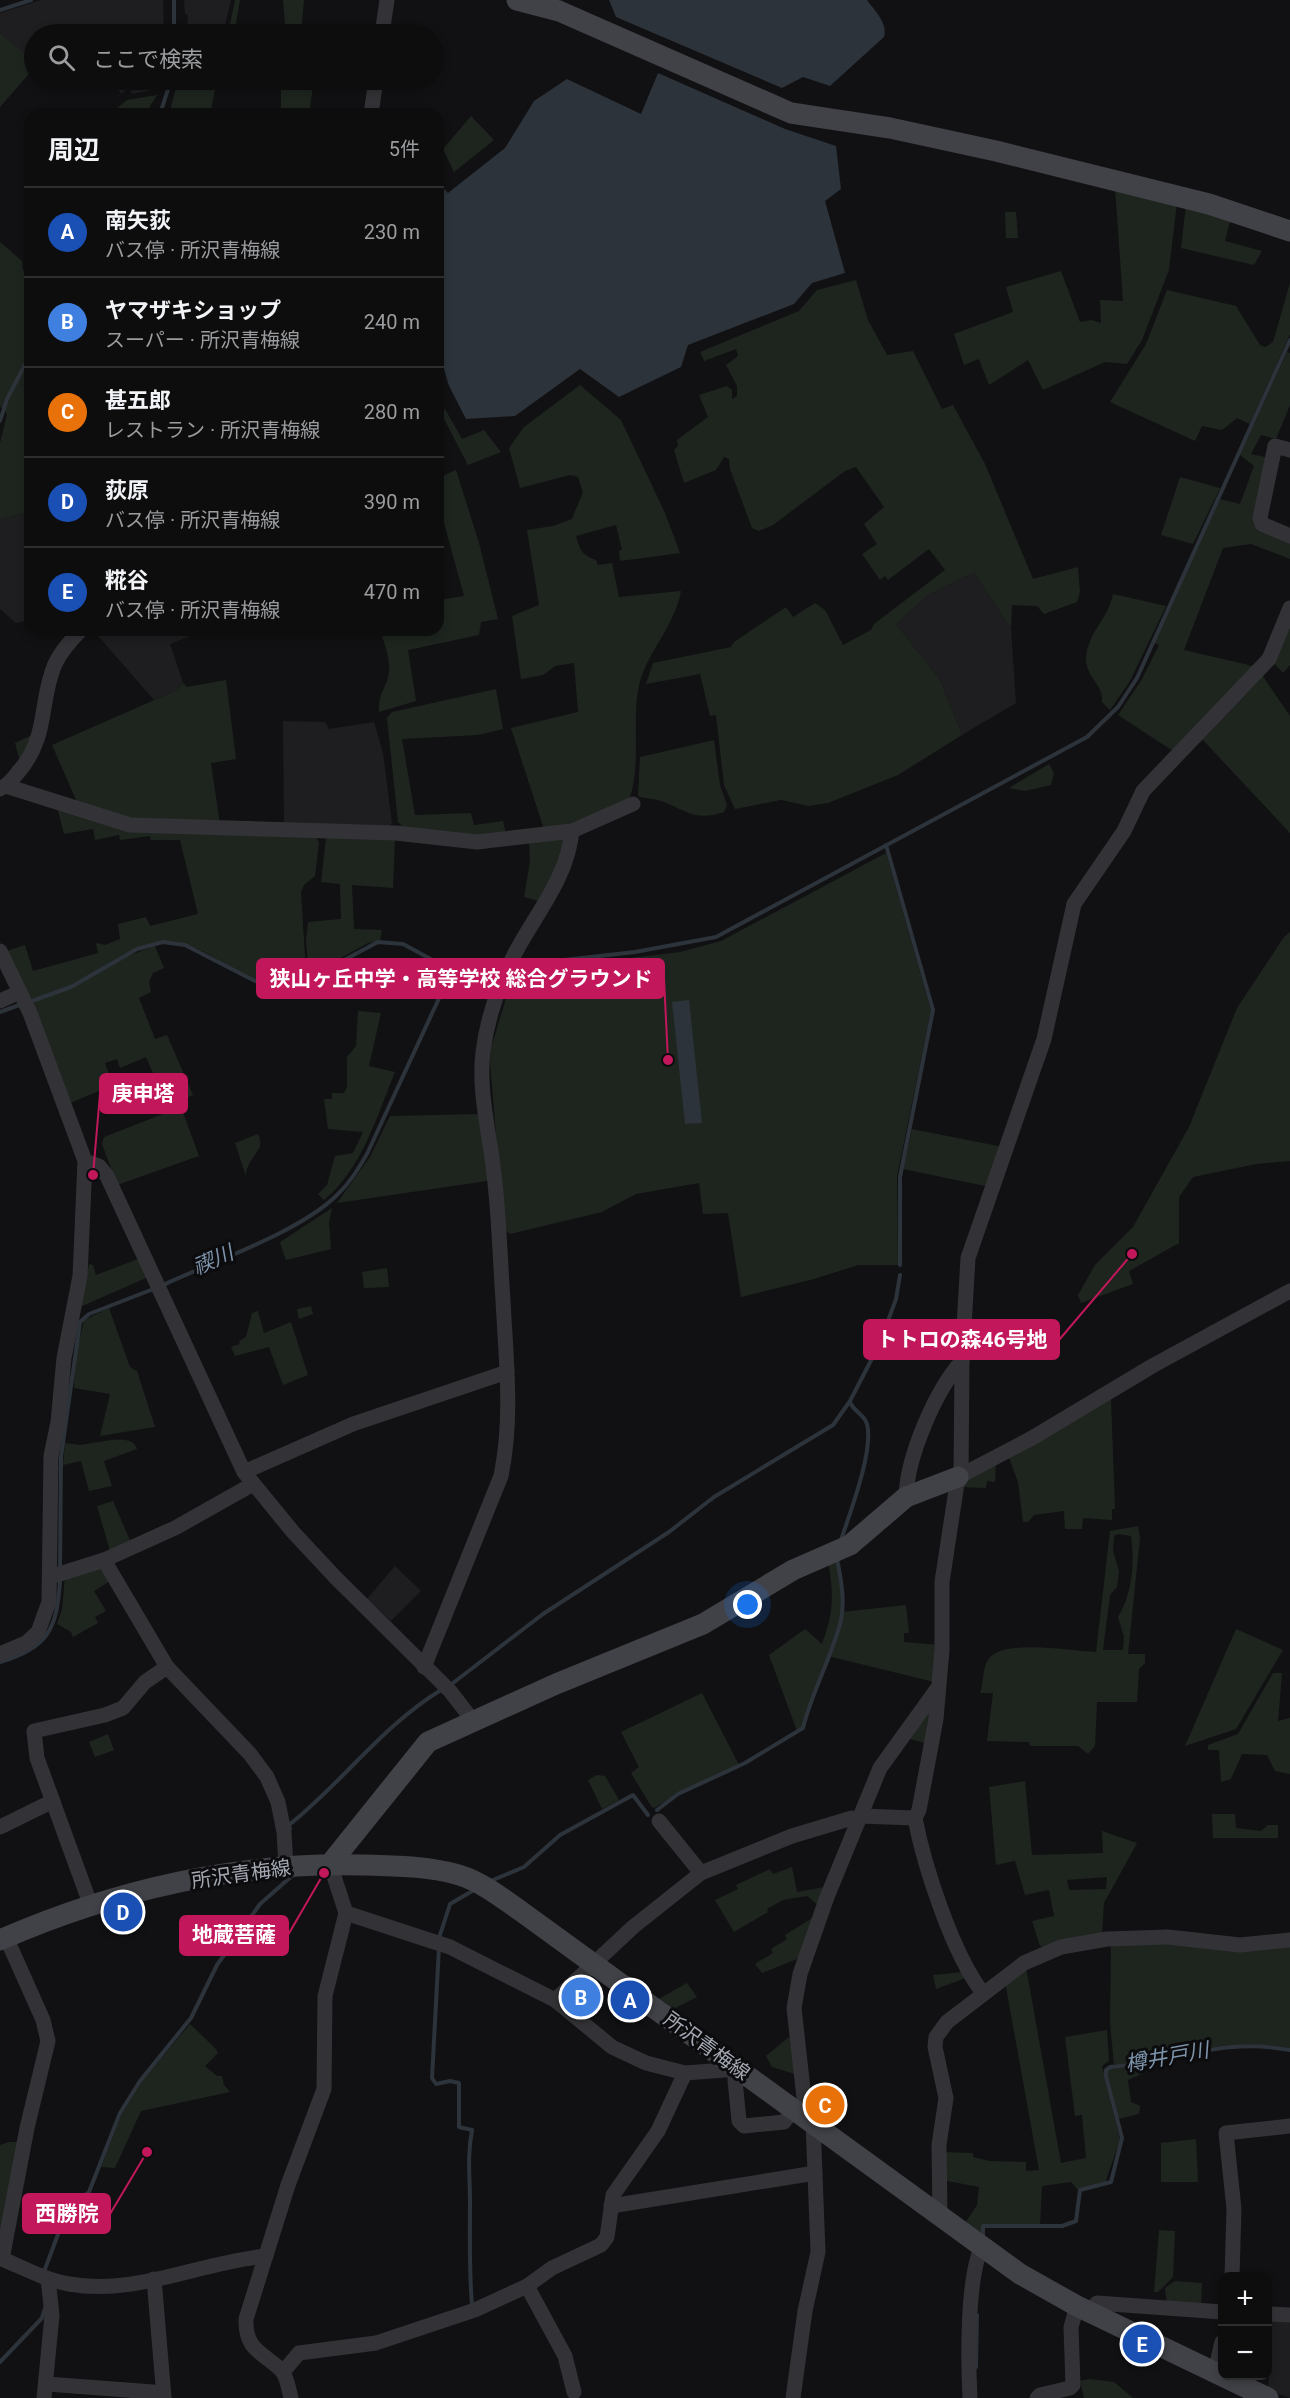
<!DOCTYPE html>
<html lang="ja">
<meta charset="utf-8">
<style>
:root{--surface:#0d0d0e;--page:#161617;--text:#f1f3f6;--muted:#9a9c9e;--line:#2d2d2e;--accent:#1a73e8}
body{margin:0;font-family:Roboto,"Noto Sans JP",sans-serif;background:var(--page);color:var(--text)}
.controls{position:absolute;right:18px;bottom:18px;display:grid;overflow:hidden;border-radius:12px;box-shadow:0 3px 9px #0003}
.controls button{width:54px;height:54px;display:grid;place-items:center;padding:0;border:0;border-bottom:2px solid var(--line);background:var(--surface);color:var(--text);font:30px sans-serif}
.you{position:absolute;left:748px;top:1605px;width:21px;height:21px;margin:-15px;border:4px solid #fff;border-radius:50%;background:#1a73e8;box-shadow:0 0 0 9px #1a73e833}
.badge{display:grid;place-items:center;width:39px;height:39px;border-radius:50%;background:var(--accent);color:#fff;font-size:20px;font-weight:700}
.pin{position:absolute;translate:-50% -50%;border:3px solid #fff;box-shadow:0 2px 6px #0006}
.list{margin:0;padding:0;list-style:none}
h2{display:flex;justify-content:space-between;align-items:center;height:78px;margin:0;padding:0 24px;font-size:26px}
h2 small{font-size:20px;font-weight:400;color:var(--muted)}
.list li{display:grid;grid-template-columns:39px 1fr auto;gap:18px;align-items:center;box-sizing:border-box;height:90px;padding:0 24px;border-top:2px solid var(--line)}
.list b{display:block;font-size:22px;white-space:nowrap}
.list p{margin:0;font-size:20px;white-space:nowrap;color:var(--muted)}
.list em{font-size:20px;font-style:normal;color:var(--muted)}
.icon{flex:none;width:33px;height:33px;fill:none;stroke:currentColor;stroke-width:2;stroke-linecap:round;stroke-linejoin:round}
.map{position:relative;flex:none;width:1290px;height:2398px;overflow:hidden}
.search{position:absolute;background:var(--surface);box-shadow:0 3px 9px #0003;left:24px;top:24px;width:420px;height:66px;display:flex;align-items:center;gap:15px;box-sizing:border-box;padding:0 21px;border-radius:33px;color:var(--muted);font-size:22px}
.panel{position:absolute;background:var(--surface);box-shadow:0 3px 9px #0003;left:24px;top:108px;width:420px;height:528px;border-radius:18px}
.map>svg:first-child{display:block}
.built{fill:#1e1d20}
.green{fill:#1e251f;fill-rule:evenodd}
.water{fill:#2c333a}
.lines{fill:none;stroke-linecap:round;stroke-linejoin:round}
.stream{stroke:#2c333a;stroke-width:4}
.street{stroke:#333337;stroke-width:15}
.secondary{stroke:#414247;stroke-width:21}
.labels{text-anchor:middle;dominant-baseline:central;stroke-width:6;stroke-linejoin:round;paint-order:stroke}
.street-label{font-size:20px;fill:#a4a8b2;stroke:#0c0c0e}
.water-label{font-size:21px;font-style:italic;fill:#7d94ab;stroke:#0c0c0e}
.leader{fill:none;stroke:#c2185b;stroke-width:2}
.callout-dot{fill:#c2185b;stroke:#0c0c0e;stroke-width:2}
.callout{fill:#c2185b;stroke:#c2185b;stroke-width:2}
.callout-label{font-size:21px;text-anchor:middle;font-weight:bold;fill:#fff}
</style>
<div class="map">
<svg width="1290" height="2398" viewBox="0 0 1290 2398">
<rect width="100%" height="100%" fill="#111113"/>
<g class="built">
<path d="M41,0H163L164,34H85L81,28L72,34H34V61L0,33V13Z"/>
<path d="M184,0H231L223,34H187L188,15L185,14Z"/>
<path d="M112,80H160L158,89L132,94L129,87L121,94Z"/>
<path d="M30,512V620L16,623L0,609V519Z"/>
<path d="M974,572L1011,629L1016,703L962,735L940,680L896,624L928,595Z"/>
<path d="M93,630H205L170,644L183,683L177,690L154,700Z"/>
<path d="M283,721L325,722L329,729L374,722L383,753L392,823L388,827L284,825Z"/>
<path d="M395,1566L421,1591L391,1621L367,1599Z"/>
<path d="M1272,2316L1290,2317V2398L1268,2390Z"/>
</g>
<g class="green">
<path d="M235,0H240L234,34H228Z"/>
<path d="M283,0H304L301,34H286Z"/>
<path d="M0,33L34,61V68L0,107Z"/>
<path d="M178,80H217L210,114H169Z"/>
<path d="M281,80H314L309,114H281Z"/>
<path d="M157,95L145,114H110L127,100Z"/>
<path d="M471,116L494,140L454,172L443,149Z"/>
<path d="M1115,187L1177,203L1169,270L1142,340L1127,364L1105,362L1043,390L1028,360L989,385L979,359L964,365L954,334L1013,312L1006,287L1061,271L1080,322L1091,320L1101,323L1100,300L1123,301Z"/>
<path d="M1186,205L1231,217L1225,241L1262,251L1254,265L1181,248Z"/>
<path d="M1005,212H1016L1018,238H1006Z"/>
<path d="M0,242L22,261L23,270L30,277V433L27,448L30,464V512L0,519V443L7,414L0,406Z"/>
<path d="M856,280L868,320L887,355L913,351L942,409L953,405L985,464L1033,579L1078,567L1080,592L1077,602L1044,614L1037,606L1012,605L1011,629L974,572L928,595L896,624L940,680L962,735L898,775L828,803L809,806L781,800L735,809L724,785L716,715L710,716L700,674L646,684L653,663L731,647L734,642L786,607L793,617L815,603L825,610L843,645L871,630L874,624L945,570L929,549L888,580L885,576L880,580L862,554L877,544L864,524L884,507L856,467L845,471L773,525L759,531L752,528L730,469L729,459L724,457L716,470L684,483L674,450L678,446L677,440L708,417L699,395L727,386L732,390V399L737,396V386L726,365L738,356L736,349L704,361L700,352L799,311L817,290Z"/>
<path d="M1290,283V334L1250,424L1237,418L1222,430L1202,426L1195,441L1110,402L1146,344L1167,290L1236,306L1260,345L1265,347L1273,342Z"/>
<path d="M1287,352L1290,353V405L1276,439L1261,435L1251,454L1269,458L1256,515L1290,539V559L1251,544L1223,548L1184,650L1257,667L1173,751L1118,715L1142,679L1159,645L1154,643L1220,499L1240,504L1254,466L1240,455Z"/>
<path d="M580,385L621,420L665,513L680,553L620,561L619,551L622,550L616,525L576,536C580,550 582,555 596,560L598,565L612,563L619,597L681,591C675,623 653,646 642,675C629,711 643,762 629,800L580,825L544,829L511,728L578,712L574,663L555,666L543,675L521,679L512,616L539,605L527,530L553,526L572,519L583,492L578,477L570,475L520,488L509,448L524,427Z"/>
<path d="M445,409L462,439L484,430L501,452L468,465L440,411Z"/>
<path d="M456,470L479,543L498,619L481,622L479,635L408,650L416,701L379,712C378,691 389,686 389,669C390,655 383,643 381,630H438V600L464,596L438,501V478Z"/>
<path d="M1180,477L1220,488L1193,544L1161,535Z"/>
<path d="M1113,594L1166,606L1130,681L1110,710L1102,702C1104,685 1086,677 1086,659C1087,633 1109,618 1113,594Z"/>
<path d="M1290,617V665L1283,673L1271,660Z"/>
<path d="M1260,672L1290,716V833L1202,739Z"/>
<path d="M226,680L236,759L211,763L220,824L141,821L77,802L52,745L177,690L183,683L187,687Z"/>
<path d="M496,689L503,729L478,735L402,739L415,815L471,813L474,825L503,821L506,834L478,838L404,828L398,822L387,718L392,712Z"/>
<path d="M32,735L21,758H19L15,743Z"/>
<path d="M714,740L720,785L727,805L724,812C694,822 686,810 661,801C653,798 645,799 638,796L640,757Z"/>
<path d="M1049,764L1054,773L1051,785L1025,791L1009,788Z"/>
<path d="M57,807L99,817L314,835L319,842L315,876L304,885L301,892L306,973C265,1006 223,954 184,944C140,932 107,969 70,986C58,991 44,995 31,999L7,951L25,945L33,971L98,953L96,943L105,945L120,939L118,924L146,917L150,926L198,914L180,840H151L150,836L120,840L119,835L95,840L93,829L64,834Z"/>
<path d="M326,838H395L393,888L352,885L354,929L382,930L380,941L368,943L309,975L306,941L308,922L341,919L340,884L321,882Z"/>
<path d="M563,838L567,843L542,902L524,897L530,861L529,840Z"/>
<path d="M886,853L931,1011L897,1176L898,1265H858L814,1279L741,1297L728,1213L703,1214L699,1183L636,1194L602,1212L510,1234L504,1230L490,1062L491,1048L514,972L680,952L721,941Z"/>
<path d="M1290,932V1161L1256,1164L1193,1177L1179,1197V1243L1129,1271L1133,1284L1081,1303L1078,1295L1095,1265L1133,1227L1189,1127L1237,1008L1284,937Z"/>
<path d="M155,946L164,968L153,973L149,982L151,992L139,998L155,1039L167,1035L193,1095L175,1103L173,1098L163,1096L146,1057L120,1068L117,1059L105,1063L113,1085L68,1104L33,1002L72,988L122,958Z"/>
<path d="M358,1011L381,1013L369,1066L395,1072C377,1116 362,1169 324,1200L318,1194L327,1185L335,1156L353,1153L363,1132L328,1129L324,1099H332V1093H344L347,1087V1057L356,1046Z"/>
<path d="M181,1107L199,1156L117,1185L102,1144L104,1137Z"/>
<path d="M483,1114L490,1177L487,1181L337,1203L370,1157L390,1116Z"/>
<path d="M912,1129L1003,1147L990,1187L903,1169Z"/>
<path d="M258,1134C267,1152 247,1155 246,1176L235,1143Z"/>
<path d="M332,1208L329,1222L331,1249L286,1260L280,1242Z"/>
<path d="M138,1259L146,1278L80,1307L89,1264L93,1265L96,1275Z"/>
<path d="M387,1268L389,1287L364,1288L362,1272Z"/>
<path d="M311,1306L313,1314L299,1319L297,1309Z"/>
<path d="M109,1308L130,1367L137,1371L155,1427L100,1436L110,1394L74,1388L75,1358L84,1320Z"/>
<path d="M258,1311L264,1333L291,1322L308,1375L283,1385L269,1347L235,1356L231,1347L240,1344L239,1341L246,1337L252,1313Z"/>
<path d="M1111,1399L1115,1509H1112V1520L1083,1518L1082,1529H1065L1064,1511L1034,1515L1028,1522H1023L1018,1482L1008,1455Z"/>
<path d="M111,1440C121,1440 133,1438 137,1449L104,1461L112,1486L89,1491L81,1461L63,1465L65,1443L80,1445Z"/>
<path d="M996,1462L995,1482L987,1481L986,1488L962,1487L963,1481Z"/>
<path d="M113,1501L131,1543L110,1551L97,1506Z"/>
<path d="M1138,1526L1140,1538L1128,1654H1145V1663L1139,1669L1137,1702H1097L1095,1746L1088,1754L1078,1746H1030L1029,1742L987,1741L993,1693H980C984,1683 982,1669 988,1660C1000,1638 1071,1651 1096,1652L1110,1531ZM1118,1534L1131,1536C1135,1562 1132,1595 1118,1617L1124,1637L1123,1650H1103L1110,1595L1117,1587L1119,1571L1113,1551L1114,1536Z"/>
<path d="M838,1559C841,1579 845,1601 840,1620C832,1657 812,1690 803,1727L797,1731L769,1655L805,1629L822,1644C834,1612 834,1595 828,1561Z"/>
<path d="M99,1566L112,1580L94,1591L106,1611L95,1617L98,1623L73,1637L71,1632L57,1624L62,1609L65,1576Z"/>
<path d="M906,1605L909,1633H904V1642L939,1645L934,1682L828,1656L842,1612Z"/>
<path d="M1236,1629L1283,1650L1236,1729L1185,1746Z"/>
<path d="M1273,1673H1282L1278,1721L1290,1718V1774L1275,1771L1267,1755L1242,1754L1231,1779L1221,1782L1219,1750H1208V1745L1238,1734Z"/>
<path d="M702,1693L739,1765L677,1794L654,1808L651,1806L631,1773L639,1767L621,1732Z"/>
<path d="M930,1709L928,1744L907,1738Z"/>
<path d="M108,1734L114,1750L95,1757L89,1742Z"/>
<path d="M597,1775L605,1776L619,1800L602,1809L588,1780Z"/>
<path d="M1025,1781L1032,1855L1103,1853L1102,1831L1137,1843L1104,1903L1102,1933L1044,1947L1040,1946L1032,1921L1054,1916L1049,1890L1025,1895L1015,1861L996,1865L989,1787ZM1107,1877L1106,1889L1069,1890L1067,1880Z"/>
<path d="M1212,1814H1235L1236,1828L1261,1831L1268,1825H1278V1838H1213Z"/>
<path d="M792,1867L797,1892L825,1887L820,1907L807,1896L783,1900L767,1909L768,1912L734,1932L715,1900L738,1889L736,1885L770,1869L773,1874Z"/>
<path d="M817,1915L802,1957L762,1973L755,1964L773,1953L771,1949L787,1939L785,1935Z"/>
<path d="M1290,1943V2048C1229,2036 1173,2057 1114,2065L1110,2023L1111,1945Z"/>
<path d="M1026,1967L1061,2163L1086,2158L1082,2115L1075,2116L1065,2037L1107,2030L1109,2061L1102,2066L1120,2140L1105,2183L1078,2190L1071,2182L1042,2186L1040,2225L983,2224L981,2233L965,2223L977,2205L979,2187L942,2180V2152L973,2153V2157L989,2161L1026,2162V2171L1039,2170L1005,1982Z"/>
<path d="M963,1972L966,1978L936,1989L933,1975Z"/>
<path d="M687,1983L697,1997L671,2010L657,2000Z"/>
<path d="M190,2024L216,2049L218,2053L205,2066L217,2076H222L224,2085L230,2092L141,2111L115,2168L101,2167L122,2114L142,2081Z"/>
<path d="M789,2037L794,2039L798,2075L772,2067L766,2056Z"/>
<path d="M1143,2064L1144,2073L1128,2080L1131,2102L1140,2106L1139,2114L1118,2119L1107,2071L1110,2068Z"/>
<path d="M1196,2139L1198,2182H1161V2143Z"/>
<path d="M9,2142H23L0,2245V2145Z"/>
<path d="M1159,2230L1175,2231L1173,2277L1158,2292H1154Z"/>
<path d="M1175,2281L1202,2283L1201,2306L1167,2304L1165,2288Z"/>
<path d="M1089,2379L1114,2382L1133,2398H1084L1080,2381Z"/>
</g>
<g class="water">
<path d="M609,0H867C875,11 888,23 884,37L830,86L803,77L782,88L616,17Z"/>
<path d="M658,73L785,129L836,146L841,189L825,201L845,273L812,283L794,304L688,345L681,367L619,397L580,369L515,416L466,419L449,386L438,349V183L448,193L505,148L534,101L567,79L641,114Z"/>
<path d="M689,1000L702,1123L685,1124L672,1002Z"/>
</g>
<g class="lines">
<g class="stream">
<path d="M174,0V34"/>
<path d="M0,10L31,0"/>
<path d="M160,114L171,80"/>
<path d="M0,421L7,399L30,355"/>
<path d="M886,845L933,1010L900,1177V1265"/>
<path d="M520,965L635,952L716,937L1087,737L1118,707L1137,678L1290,340"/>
<path d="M29,1002L71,987L137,949L163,942L185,945L255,981L280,985L299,984L378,942L403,944L462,976"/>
<path d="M0,1012L22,1004"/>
<path d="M163,1285C212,1262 300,1232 337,1195C350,1183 358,1169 367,1154L441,994C455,975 475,970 498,968"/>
<path d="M841,1540C850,1513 874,1450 867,1424C864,1414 853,1411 850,1402"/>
<path d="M60,1569L61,1457L80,1322L89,1314L156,1288"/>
<path d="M0,1662C48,1648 57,1629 60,1581"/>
<path d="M453,1683L543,1614L669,1532L714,1497L833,1425L850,1401L879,1345L896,1299L900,1275"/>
<path d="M657,1810L678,1794L745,1763L803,1728C812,1691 832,1657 841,1620C845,1600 841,1579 837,1559"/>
<path d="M290,1829L289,1825C342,1783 382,1726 441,1690"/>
<path d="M493,1880L524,1867L560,1835L633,1795L648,1815"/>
<path d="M440,1935L450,1904L474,1890"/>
<path d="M439,1947L432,2078L436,2084L450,2081L459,2083V2127L472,2130C467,2156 470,2177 470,2203C470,2238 469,2270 472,2305"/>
<path d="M983,2236V2226H1062L1076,2221L1080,2190L1111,2182L1122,2138L1106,2076V2070L1110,2067C1174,2062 1222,2037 1290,2050"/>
<path d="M45,2269L66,2213L71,2205L89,2192L120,2113L140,2081L191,2018L217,1965L260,1904L293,1875"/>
<path d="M0,2362L42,2318L45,2308"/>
<path d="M976,2367L977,2315"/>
</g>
<g class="street">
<path d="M382,34L387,0"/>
<path d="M371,114L376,80"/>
<path d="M1290,450L1275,446L1260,518L1262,524L1290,536"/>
<path d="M6,786L130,825L396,833L477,842L572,831L633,804"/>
<path d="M0,789C9,785 14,777 20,770C49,735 39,701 55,664C61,651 71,640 81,630"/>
<path d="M0,951L30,1013L85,1161L99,1166L107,1176L244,1472L293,1532L335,1577L450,1691L474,1722"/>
<path d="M0,1001L20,992"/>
<path d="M244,1472L353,1424L507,1372"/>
<path d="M961,1475L962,1361L968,1258L1044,1039L1074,904L1124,831L1143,791L1269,659L1290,608"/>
<path d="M906,1497C907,1457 935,1391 962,1361"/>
<path d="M104,1560L167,1667L250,1754L267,1777L278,1802L284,1832L286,1866"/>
<path d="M50,1577L104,1560L175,1528L253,1484"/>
<path d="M0,1654L26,1643L38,1632L49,1602L51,1456L58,1422L64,1358L80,1276L85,1161"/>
<path d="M424,1667L501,1476C513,1418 506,1360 503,1300C500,1258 499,1215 494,1174C490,1135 478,1091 483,1052C487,1020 499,985 513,957C535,914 567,880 572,831"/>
<path d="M860,1816L915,1818L919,1810L936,1719L942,1650V1582L958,1477L1032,1438L1154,1365L1290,1291"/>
<path d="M915,1818C924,1866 953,1955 983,1993"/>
<path d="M659,1821L701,1873"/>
<path d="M0,1827L53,1801"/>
<path d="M91,1906L37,1758L34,1731L105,1715L123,1708L145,1682L167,1667"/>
<path d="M346,1913L450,1947L555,2000L612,2047L646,2063L685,2073L738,2069L735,2080L739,2121L744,2126L784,2122L794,2109"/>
<path d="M555,2000L633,1927L701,1873L792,1836L852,1818L858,1820"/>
<path d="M806,2116L794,2008L800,1974L827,1897L880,1768L937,1689"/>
<path d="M611,2206L815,2173"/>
<path d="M940,2215L939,2145L946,2098L935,2047L936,2037L947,2022L1024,1963L1061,1947L1107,1939L1168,1937L1240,1945L1290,1940"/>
<path d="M0,2258C22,2267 45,2280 69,2284C135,2296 201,2262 266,2256"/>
<path d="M2,2259L27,2128L48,2041L43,2020L6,1937"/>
<path d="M1232,2276L1234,2209L1226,2133L1290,2126"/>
<path d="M154,2279L164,2397"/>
<path d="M527,2286L565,2356L574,2392"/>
<path d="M1089,2311L1097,2303L1222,2312"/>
<path d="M1268,2314L1290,2315"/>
<path d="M283,2372L299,2353L376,2343L475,2310L527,2286L552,2268L601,2245L607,2237L613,2195L658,2131L685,2073"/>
<path d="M1215,2372L1222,2342"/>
<path d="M47,2384L153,2392L164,2398"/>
<path d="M44,2398L52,2315L48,2279"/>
<path d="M291,2398C289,2390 287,2377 282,2371C263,2352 245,2351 246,2319L288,2185L324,2089L325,1996L346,1913L330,1864"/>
<path d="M793,2398L805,2311L818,2252L813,2122"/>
<path d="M970,2398C968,2359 967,2282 981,2248"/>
<path d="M1037,2398L1040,2395L1070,2388L1073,2385L1071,2327L1077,2306"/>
</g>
<g class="secondary">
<path d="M517,0L559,11L791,113L890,128L996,151L1209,204L1290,231"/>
<path d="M330,1864L428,1742L556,1684L703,1624L793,1570L850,1545L906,1497L958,1477"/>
<path d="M0,1940C114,1890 240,1861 364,1865C396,1866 428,1866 459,1875C482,1882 502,1898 522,1912L1020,2274L1077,2306L1268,2398"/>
</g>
</g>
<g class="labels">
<g class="street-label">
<text transform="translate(241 1874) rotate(-8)">所沢青梅線</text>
<text transform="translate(707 2046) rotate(36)">所沢青梅線</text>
</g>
<g class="water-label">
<text transform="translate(213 1260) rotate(-24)">禊川</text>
<text transform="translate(1167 2057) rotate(-10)">樽井戸川</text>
</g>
</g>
<path class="leader" d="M668 1060L664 979M93 1175L100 1094M1132 1254L1059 1340M324 1873L288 1935M147 2152L110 2214"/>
<g class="callout-dot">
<circle cx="668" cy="1060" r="6"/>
<circle cx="93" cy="1175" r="6"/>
<circle cx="1132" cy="1254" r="6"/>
<circle cx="324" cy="1873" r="6"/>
<circle cx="147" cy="2152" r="6"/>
</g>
<g class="callout">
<rect x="257" y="959" width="407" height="39" rx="6"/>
<rect x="100" y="1074" width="87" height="39" rx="6"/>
<rect x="864" y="1320" width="195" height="39" rx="6"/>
<rect x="180" y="1916" width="108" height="39" rx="6"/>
<rect x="23" y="2194" width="87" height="39" rx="6"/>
</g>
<g class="callout-label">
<text x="461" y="986">狭山ヶ丘中学・高等学校 総合グラウンド</text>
<text x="143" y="1101">庚申塔</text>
<text x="962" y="1347">トトロの森46号地</text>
<text x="234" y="1942">地蔵菩薩</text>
<text x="67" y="2221">西勝院</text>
</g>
</svg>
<div class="controls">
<button>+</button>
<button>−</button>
</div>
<div class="you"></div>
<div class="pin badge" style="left:630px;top:2000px;background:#1a4fb4">A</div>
<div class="pin badge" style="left:581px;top:1997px;background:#3f7fe0">B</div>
<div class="pin badge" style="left:825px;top:2105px;background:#e8710a">C</div>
<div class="pin badge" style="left:123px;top:1912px;background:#1a4fb4">D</div>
<div class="pin badge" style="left:1142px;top:2344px;background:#1a4fb4">E</div>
<div class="search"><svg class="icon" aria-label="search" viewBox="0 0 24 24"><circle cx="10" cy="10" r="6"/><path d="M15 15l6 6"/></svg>ここで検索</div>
<section class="panel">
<h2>周辺<small>5件</small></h2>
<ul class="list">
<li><span class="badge" style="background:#1a4fb4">A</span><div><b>南矢荻</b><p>バス停 · 所沢青梅線</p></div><em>230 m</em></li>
<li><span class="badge" style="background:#3f7fe0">B</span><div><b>ヤマザキショップ</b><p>スーパー · 所沢青梅線</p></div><em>240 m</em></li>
<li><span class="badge" style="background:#e8710a">C</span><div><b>甚五郎</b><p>レストラン · 所沢青梅線</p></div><em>280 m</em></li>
<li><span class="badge" style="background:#1a4fb4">D</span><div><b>荻原</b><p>バス停 · 所沢青梅線</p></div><em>390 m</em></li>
<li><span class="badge" style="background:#1a4fb4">E</span><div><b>糀谷</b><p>バス停 · 所沢青梅線</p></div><em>470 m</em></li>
</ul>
</section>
</div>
